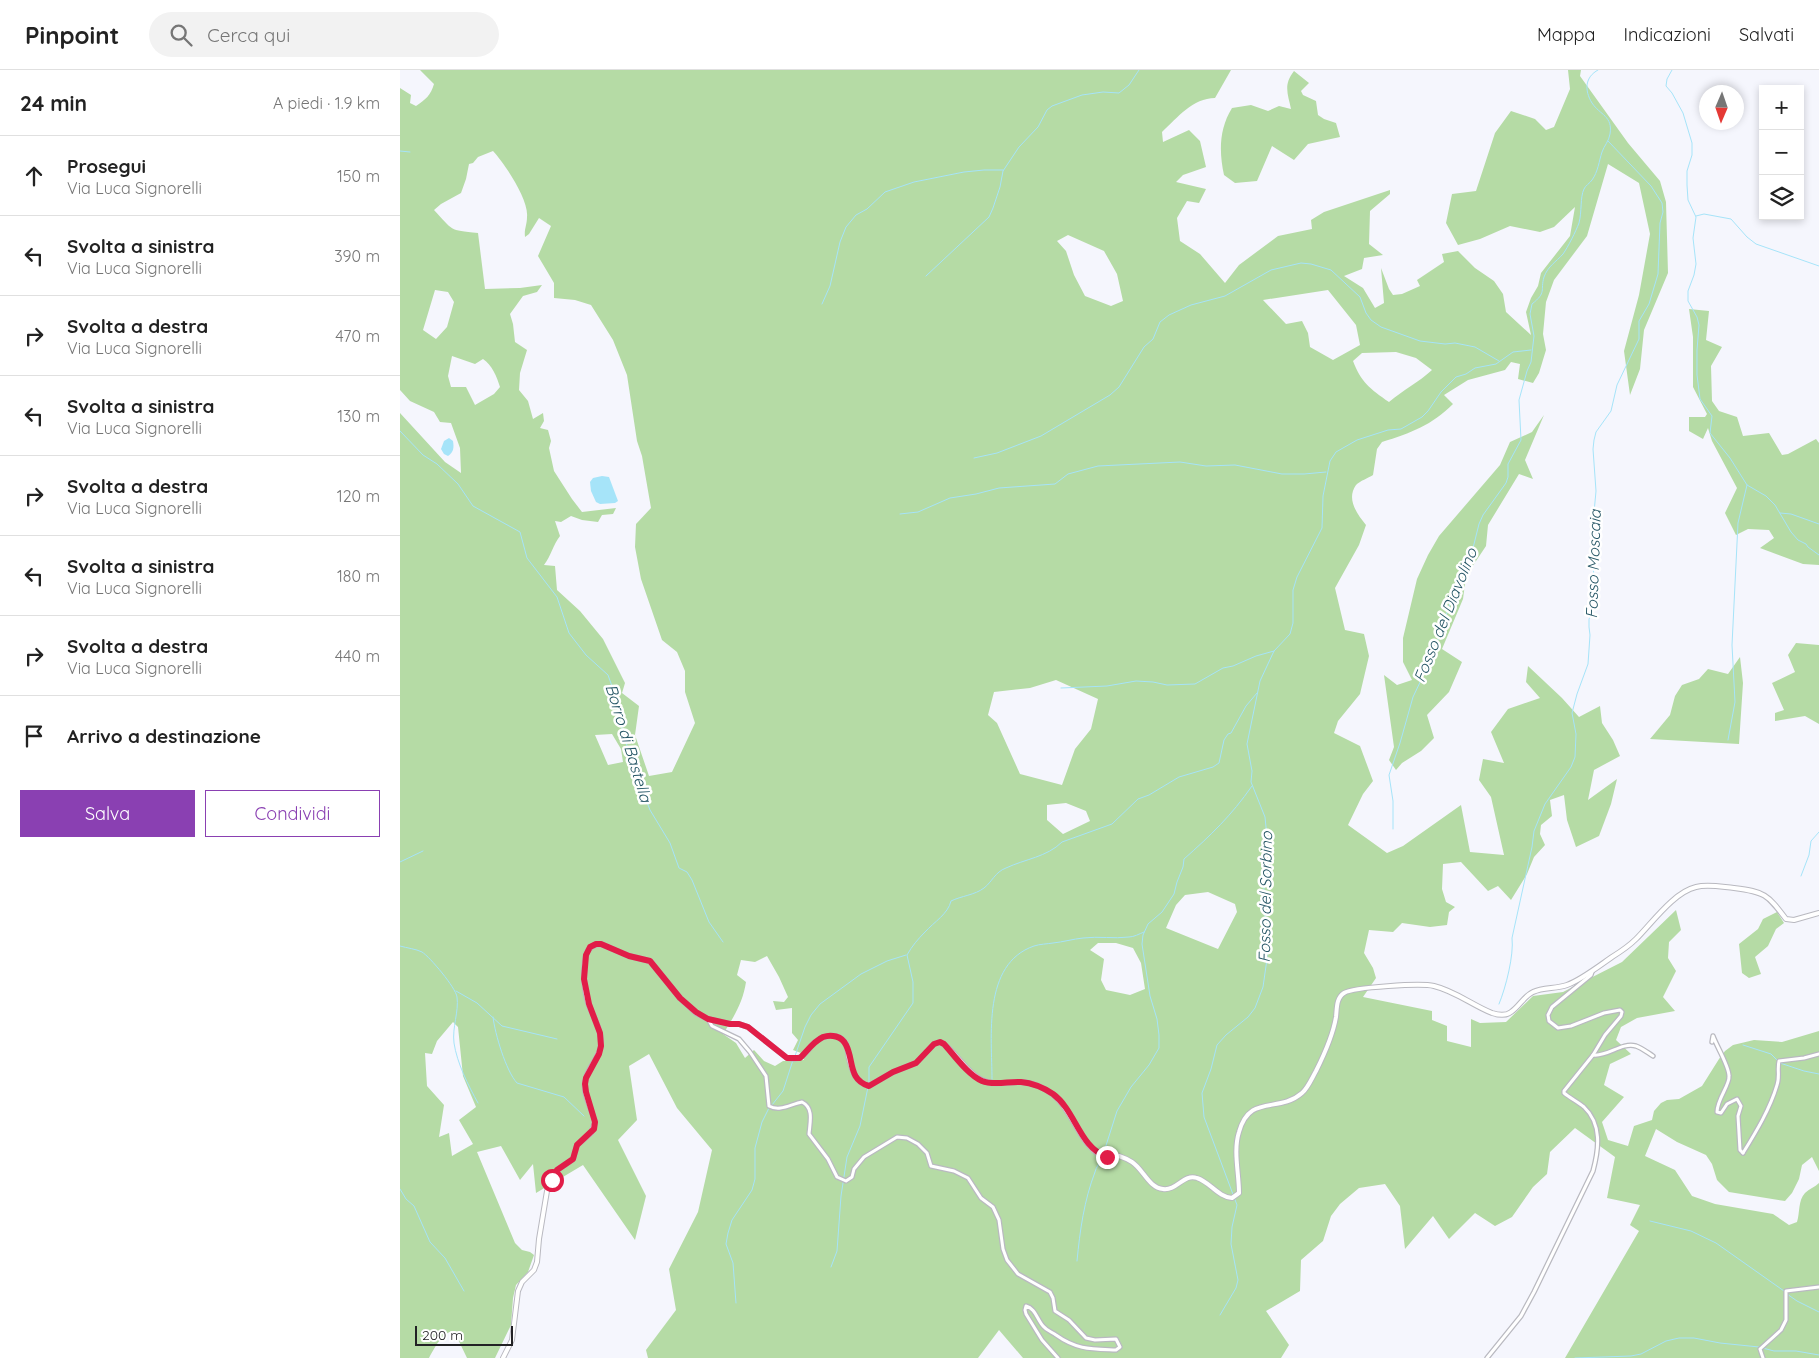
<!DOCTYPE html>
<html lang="it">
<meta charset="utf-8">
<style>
:root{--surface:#fff;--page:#f2f2f2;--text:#222;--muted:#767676;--line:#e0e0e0;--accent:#8a40b2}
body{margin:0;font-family:Quicksand,sans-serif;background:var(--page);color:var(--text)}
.controls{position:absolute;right:15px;top:15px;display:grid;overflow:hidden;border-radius:0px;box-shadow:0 2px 8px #0003}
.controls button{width:45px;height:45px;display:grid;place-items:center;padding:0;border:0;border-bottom:1px solid var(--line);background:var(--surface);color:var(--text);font:25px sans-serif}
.compass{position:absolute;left:1299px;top:15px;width:45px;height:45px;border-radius:50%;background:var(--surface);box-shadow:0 2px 8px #0003;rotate:182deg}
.scale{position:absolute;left:15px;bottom:12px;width:98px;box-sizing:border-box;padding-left:5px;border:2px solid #222225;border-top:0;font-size:14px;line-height:18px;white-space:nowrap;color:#222225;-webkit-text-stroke:4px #fff;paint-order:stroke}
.stop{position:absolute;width:15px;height:15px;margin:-11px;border:4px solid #e11d48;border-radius:50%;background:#fff}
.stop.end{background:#e11d48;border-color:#fff;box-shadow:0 1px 5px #0008}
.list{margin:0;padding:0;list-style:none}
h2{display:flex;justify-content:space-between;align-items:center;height:65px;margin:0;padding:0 20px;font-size:21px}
h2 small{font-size:16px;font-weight:400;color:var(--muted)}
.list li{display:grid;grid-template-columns:32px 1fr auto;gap:15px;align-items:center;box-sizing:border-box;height:80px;padding:0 20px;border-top:1px solid var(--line)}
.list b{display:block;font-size:19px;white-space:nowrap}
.list p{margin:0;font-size:16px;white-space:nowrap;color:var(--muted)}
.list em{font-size:16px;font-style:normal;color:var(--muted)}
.actions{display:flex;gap:10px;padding:15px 20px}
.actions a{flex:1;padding:11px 0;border:1px solid var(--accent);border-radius:0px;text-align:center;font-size:18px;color:var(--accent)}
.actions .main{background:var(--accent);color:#fff}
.icon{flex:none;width:28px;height:28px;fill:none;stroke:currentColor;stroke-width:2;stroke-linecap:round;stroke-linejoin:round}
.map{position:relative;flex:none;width:1419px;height:1288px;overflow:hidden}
header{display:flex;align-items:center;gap:30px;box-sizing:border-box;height:70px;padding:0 25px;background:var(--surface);border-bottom:1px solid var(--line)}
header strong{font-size:24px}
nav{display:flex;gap:28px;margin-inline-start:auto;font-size:18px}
.search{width:350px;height:45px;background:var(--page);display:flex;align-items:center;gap:12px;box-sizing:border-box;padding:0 18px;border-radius:28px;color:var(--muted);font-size:19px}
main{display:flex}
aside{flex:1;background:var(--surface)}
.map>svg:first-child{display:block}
.green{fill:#b5dba5;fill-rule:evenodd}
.water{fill:#a6e4f9}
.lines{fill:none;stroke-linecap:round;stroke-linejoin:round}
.stream{stroke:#a6e4f9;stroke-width:1}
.minor-casing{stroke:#b9b9c0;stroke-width:5.5}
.secondary-casing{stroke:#b9b9c0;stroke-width:6}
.minor{stroke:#fff;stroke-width:3}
.secondary{stroke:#fff;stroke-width:4}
.route{stroke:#e11d48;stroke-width:6}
.labels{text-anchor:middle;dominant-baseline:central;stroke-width:5;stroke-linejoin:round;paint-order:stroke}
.water-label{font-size:16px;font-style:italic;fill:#255665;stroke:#fff}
</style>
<header>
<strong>Pinpoint</strong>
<div class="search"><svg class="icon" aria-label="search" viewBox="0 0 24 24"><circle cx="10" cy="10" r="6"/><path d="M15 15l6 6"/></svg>Cerca qui</div>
<nav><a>Mappa</a><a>Indicazioni</a><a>Salvati</a></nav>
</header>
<main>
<aside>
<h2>24 min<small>A piedi · 1.9 km</small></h2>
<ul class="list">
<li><svg class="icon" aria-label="ahead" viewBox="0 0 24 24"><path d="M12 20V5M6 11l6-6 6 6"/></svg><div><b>Prosegui</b><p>Via Luca Signorelli</p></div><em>150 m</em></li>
<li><svg class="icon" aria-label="left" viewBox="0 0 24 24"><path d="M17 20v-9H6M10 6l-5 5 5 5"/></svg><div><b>Svolta a sinistra</b><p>Via Luca Signorelli</p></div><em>390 m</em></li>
<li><svg class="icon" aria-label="right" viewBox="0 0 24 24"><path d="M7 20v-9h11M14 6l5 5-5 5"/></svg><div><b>Svolta a destra</b><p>Via Luca Signorelli</p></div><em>470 m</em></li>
<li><svg class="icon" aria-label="left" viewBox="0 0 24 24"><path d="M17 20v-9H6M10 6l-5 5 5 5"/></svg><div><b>Svolta a sinistra</b><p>Via Luca Signorelli</p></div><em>130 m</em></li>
<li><svg class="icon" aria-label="right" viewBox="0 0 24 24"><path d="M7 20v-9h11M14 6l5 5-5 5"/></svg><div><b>Svolta a destra</b><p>Via Luca Signorelli</p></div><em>120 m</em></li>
<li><svg class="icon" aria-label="left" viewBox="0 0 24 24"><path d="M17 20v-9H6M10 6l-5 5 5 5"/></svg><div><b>Svolta a sinistra</b><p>Via Luca Signorelli</p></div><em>180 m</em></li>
<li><svg class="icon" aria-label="right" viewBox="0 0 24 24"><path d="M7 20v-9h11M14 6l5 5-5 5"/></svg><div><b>Svolta a destra</b><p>Via Luca Signorelli</p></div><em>440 m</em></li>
<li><svg class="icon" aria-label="arrive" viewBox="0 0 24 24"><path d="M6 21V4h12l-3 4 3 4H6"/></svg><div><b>Arrivo a destinazione</b></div></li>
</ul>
<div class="actions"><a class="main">Salva</a><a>Condividi</a></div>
</aside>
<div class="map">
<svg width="1419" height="1288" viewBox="0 0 1419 1288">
<rect width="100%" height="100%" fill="#f5f6fd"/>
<g class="green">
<path d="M20,0H831L815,28C793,28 777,48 762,62L763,72L789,60L800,71L806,97L783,105L776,112L806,119L799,133L787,131L777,148L780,171L800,184L825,213L839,195L878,166L912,159L911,150L924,142L990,120V124L970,141L969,174L983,185L964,188L962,199L944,206L963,218L975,238L984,233L981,198L989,219L993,225L1002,224L1020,216L1017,210L1044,192L1042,184L1058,181L1075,198L1094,211L1103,224L1106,242L1131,265L1126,242L1131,228L1138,216L1141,203L1170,166L1175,137L1154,157L1140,162L1110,156L1080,169L1058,175L1046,153L1052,124L1076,121L1095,63L1111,41L1135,49L1146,60L1154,57L1170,19L1168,0H1181L1180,6L1228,73L1260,111L1266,132L1268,203L1244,260L1240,299L1230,325L1224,281L1239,225L1250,164L1239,113L1208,94L1187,166L1154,210L1146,232L1143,264L1146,280L1139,303L1133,313L1118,309L1120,294L1111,292L1105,300L1068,310L1044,325L1053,334C1032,355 1011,363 982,372L977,379L973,405C968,408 960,411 956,415C946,429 957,444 966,455L959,475L935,518L945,560L964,564L969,586L960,624L938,651L934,663L960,676L973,711L963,724L948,755L987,783L1003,776L1061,735L1070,782L1104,785L1091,727L1079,710L1083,689L1104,693L1091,662L1108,639L1140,628L1126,612L1128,596L1162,628L1179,647L1200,636L1202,653L1213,670L1220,686L1194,700L1188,730L1217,709L1211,734L1199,766L1176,777L1167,750L1164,725L1150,730L1152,746L1141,755L1140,764L1145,775L1134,787L1127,804L1111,830L1098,816L1088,821L1061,792L1043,794L1042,819L1046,832L1055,837L1049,842L1047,855L1030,857L1002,853L993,862L969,860L964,883L973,898L976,908L963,927L1032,941V950L1047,956V971L1071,977V949L1080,953L1106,952L1133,926L1163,922L1222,892L1276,840L1281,860L1269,872L1268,888L1276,901L1263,927L1275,941L1237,948L1221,957L1216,970L1231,984L1210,994L1204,1015L1224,1027L1202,1052L1208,1070L1228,1076L1234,1056L1252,1050L1254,1041L1261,1033L1267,1030L1279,1029L1302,1016L1319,989L1325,981L1333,975L1354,970L1382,972L1419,961V1101L1412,1087L1402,1095L1399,1109L1392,1123L1385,1131L1329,1122L1317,1110L1312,1094L1306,1085L1277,1072L1256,1059L1245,1086L1275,1100L1292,1126L1315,1134L1373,1144L1389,1155L1397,1152C1400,1143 1398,1130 1405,1123C1409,1119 1415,1117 1419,1113V1288H1165L1239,1161L1230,1155L1240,1135L1207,1128L1215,1087L1175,1058L1150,1082L1147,1104L1133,1117L1112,1147L1095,1156L1075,1143L1049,1169L1033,1146L1005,1179L1000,1136L985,1114L959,1118L940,1134L931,1146L923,1171L901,1190L900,1221L866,1241L889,1275L881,1288H623L599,1260L578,1288H248L246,1280L276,1240L269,1199L298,1142L312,1080L277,1038L249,984L229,996L237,1050L218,1070L246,1126L235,1170L183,1095L136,1123L133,1094L120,1110L101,1076L77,1082L115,1173L122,1180L130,1182L134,1185L128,1202L116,1215L113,1228L111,1255L95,1288H67L54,1261C42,1262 34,1279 29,1288H0V343L45,392L61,403L60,378L51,353L40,352L34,342L10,331L0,320V18L11,25L10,33L16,36C25,30 31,25 34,14ZM93,81C105,94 129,130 127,147C127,155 124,159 125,167L129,164L139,148L151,156L138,186L154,213V228L175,230L191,235L213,270L227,305L237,371L242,386L251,438L236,454L235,477L241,509L262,570L277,582L285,601V622L295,653L272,702L249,706L235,665L239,636L222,623L225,613L203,569L180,541L157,520L155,496L144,495C151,486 153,475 160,466L155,451L161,452L171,446L182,450L198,452L202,445L213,444L216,438L182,442L172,429L154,401L149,378L151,371L148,360L140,358L144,351L143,343L133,349L128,331L119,320L120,303L127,280L115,272L113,254L110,244L123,226L137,222L142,215L120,218L85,219L78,163C48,160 54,161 34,140L41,134L61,123L66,109L69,94L73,93L78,87ZM668,165L704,181L717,204L723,231L711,236L685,226L674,205L666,181L657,171ZM35,220L48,222L54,232L47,257L36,269L23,260ZM928,220L956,255L960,275L933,290L910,277L908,263L902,251L886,254L863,230ZM996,282L1016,288L1032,300C1019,312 1003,320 989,332C970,319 961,312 953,291L962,283ZM52,286L75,294L83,289C92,295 97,307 100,317L94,324L75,335L66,317H51L48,306ZM656,610L698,629L691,659L675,679L662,715L620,704L597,653L588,645L594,622L630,618ZM212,664L221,679L223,692L208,695L195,665ZM666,733L686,741L690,751L663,764L647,750V735ZM808,822L835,834L837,842L818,879L766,858L776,835L785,825ZM698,873H716L733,878L741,893L745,919L730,925L706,920L701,910L704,889L690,880ZM367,886L379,907L388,927L384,932L373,931L376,940L392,938V963L398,970L393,980L401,983L404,990L383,991L375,996L364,991L354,980L345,988L336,973L323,964C334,947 343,932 346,912L337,905L341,890L355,892ZM53,952L58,957L63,1006L76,1037L59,1050L73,1074L52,1086L49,1063L39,1067L44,1035L27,1016L25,983L32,984L37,971Z"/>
<path d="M894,1L909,13L901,21L903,25L916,31L918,45L924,49L936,53L940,67L908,74L894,90L872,76L857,111L835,113L824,105C819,82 819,59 832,38L851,35L868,41L879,36L891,39C888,24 883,15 894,1Z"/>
<path d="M1289,239L1309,241L1306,270L1322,277L1311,296L1312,331L1319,341L1337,347L1343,366L1369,363L1382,385L1388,384L1416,369L1419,373V495L1403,494L1360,478L1374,468L1369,460L1348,459L1336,465L1325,443L1337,418L1312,371L1308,358L1303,369L1289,361V347H1305L1307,344L1293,317V267Z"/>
<path d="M1144,345L1125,390L1133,409L1119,404L1088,455L1086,476L1066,506L1063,529L1042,579L1062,592L1049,622L1027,645L1034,668L1021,681L1002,693L996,700L989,690L994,677L984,605L997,615L1012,610L1003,592V568L1017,509L1028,485L1039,466L1100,395L1110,372L1132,362Z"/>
<path d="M1396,573L1419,575V654L1405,646L1375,651V643L1384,640L1372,613L1395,602L1388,585Z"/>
<path d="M1340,587L1343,613L1339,674L1250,669L1270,645L1275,626L1282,615L1299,609L1308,599L1328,604Z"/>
<path d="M1377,842L1384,853L1376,859L1368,876L1355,887L1361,904L1349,908L1342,903L1339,874L1358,859L1363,849Z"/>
</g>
<g class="water">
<path d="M49,368L53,371C54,377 54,382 48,386L44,384L41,379L44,371Z"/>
<path d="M202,406L209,407L218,431L215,433L200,434L196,432L191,421L190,412L193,408Z"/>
</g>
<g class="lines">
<g class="stream">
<path d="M1272,0L1267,9L1266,16L1272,23L1283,43L1292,73V85L1287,101V115L1288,130L1296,147L1293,168L1296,194L1294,205L1288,221V231L1297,247L1299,255L1297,280V305L1300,329L1312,346L1310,363L1330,388L1347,415L1366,426L1375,435L1391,462L1398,470L1406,474L1408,477L1419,485"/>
<path d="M0,81L10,82"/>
<path d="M1296,146L1304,144L1331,149L1347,167L1356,174L1419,196"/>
<path d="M526,206L589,147L593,138L600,117L603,101L619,77L638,57L647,40L652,36L682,25L703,22L719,23L729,15L739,0"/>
<path d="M422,234L430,216L440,172L446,157L456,145L467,139L485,122L514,112L564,102L584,100H603"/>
<path d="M0,361L23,385L37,394L58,414L73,436L120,462L127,488L157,527L169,563L186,585L208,605L218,633L223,664L243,722L250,740L270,773L279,798L287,802L292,810L309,852L323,872"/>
<path d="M574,388L597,383L641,366L710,325L719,317L744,277L753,269L760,252L769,245L791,235L825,226L871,200L901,193L911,194L931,200L960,227L966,243L971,250L981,257L1020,271L1045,274L1055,273L1075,277L1099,291"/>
<path d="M1380,443L1391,444L1419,454"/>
<path d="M500,444L518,442L550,428L576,424L599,418L655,414L668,404L698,396L780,392L806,396L835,395L882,404H904L926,402"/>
<path d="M661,618L707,616L736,611L753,612L767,615L795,614L823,598L833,596L856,586L874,581"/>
<path d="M1328,670L1335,632L1332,575L1338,453L1347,415"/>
<path d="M993,759V731L989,705L1000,673L1013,627L1023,606L1028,585L1038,570L1055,518L1072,482L1079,454L1083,445L1106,413L1108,407V394L1121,370L1119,330L1127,301L1131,292L1134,266L1130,244L1132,234C1147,222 1140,221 1144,207C1148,196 1156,192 1163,184C1168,177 1176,161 1179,153C1182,142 1180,127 1184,119C1185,116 1190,113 1192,110C1198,102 1199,91 1202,82C1204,76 1209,71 1210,64C1213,46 1200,45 1192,33C1184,20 1185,7 1198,0"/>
<path d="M0,792L23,781"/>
<path d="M1401,806L1409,785L1411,771L1419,762"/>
<path d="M0,876C7,878 16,879 22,882C30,887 56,918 57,927C59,942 52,957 54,973C57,993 68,1015 78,1033"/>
<path d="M56,921L77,933L102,956L157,969"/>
<path d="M1099,934C1106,917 1114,885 1112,868L1132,777L1134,761L1145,734L1171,697L1175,687L1176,664L1172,643L1177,624L1188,594L1190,565L1189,557V549L1192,543L1190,524L1194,507L1191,475L1196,421L1193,379L1194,370L1196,362L1211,341L1217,315L1239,269V251L1249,234L1258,204L1260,153L1263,142L1262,133L1251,116L1208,71"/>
<path d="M93,947C95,964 106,1001 117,1013L164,1027L184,1046"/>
<path d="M1343,975L1371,984L1380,993L1404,1001L1419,1004"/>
<path d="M395,986L405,957L411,945L420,934L461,904L487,891L506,885"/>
<path d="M592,1009C592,967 582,894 634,876C640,874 647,874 653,873C663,872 673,869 683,868C699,866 714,869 729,867C734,867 739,864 744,862"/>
<path d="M469,1013V997L513,933V912L507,885C512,876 518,869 525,862C534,852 548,844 551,831C561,826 575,825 584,818C592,812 595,802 606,798C625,789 647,787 662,772L712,754L738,729L749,725L779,707L813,697L819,693L824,670L828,664L831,663L846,636L857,623"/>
<path d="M372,1035L383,1021L393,990"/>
<path d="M703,1085L717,1041L731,1017L749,995L759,978V965L757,949L750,926L742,874L743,865L748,854L762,842L774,824L777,812L783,797L784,789C811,765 831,746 852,716"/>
<path d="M0,1119L6,1129L14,1136L30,1172L45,1188L64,1221"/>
<path d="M1250,1151L1291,1161L1316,1173L1384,1221"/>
<path d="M677,1191C680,1160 684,1131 695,1102C696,1097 700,1093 702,1088"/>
<path d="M431,1197L437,1181L441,1126L447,1087L460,1056L468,1017"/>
<path d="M1387,1224L1397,1231L1419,1242"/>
<path d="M336,1233L333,1193L326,1174L328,1163L332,1150L352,1120L355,1109V1078L362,1052L369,1038"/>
<path d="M820,1245L836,1218L838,1210L831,1174L832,1157L837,1135L804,1047L802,1023L811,999L817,975L826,965L848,947L855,938L863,917L867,889V859L863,832L864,818L868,801L869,787L865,747L851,712L852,701L847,674L860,611L874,581L890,564L893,553V520L897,507L922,458L923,426L930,391L936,382L957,370L988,360L1001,359L1022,347L1028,341L1041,322L1056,307L1066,304L1075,298L1096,294L1113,282L1131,280"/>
<path d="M1175,1288L1231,1286L1241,1284L1266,1271L1279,1268H1294L1320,1273L1359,1277L1374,1281H1396L1419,1285"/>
</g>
<g class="minor-casing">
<g id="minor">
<path d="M308,949L312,956L339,969L350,982L366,1006L369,1036C380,1042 391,1034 402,1032C414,1038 410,1052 409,1064L428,1089L437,1107L446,1111L452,1107L454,1099L464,1087L497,1067L507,1068L518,1074L527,1083L531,1096L554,1101L568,1108L581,1128L593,1137L599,1150L603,1179L607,1190L618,1204L650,1222L653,1228L655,1241L669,1250L686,1268L695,1270L716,1269L720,1277L716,1280C692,1279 677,1280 656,1265C652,1262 647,1261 643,1256C637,1249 635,1238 626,1236L625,1240L626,1244L642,1270L658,1288"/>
<path d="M1312,972L1313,966C1317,977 1329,996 1329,1006C1330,1015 1317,1029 1317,1042L1321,1043L1327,1034L1337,1029L1341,1036L1338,1046L1340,1080L1343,1083"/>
<path d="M1193,985C1208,987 1221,972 1236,976C1242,978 1248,983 1253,986"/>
<path d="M1343,1083C1356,1062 1370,1039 1377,1015C1380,1007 1377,999 1379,991L1404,988L1419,984"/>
<path d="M1087,1288L1121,1246L1134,1222L1193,1101C1199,1079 1202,1054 1184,1037C1178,1032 1170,1028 1164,1023V1021L1193,985L1205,965L1221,946L1222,942L1220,940L1204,943L1171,956L1158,958L1149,951L1148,945L1152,937L1191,905L1192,902"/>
<path d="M1363,1288L1360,1279L1381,1260L1386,1250V1221L1419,1217"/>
</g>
</g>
<g class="secondary-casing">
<path id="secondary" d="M103,1288L112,1270L118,1221L122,1212L134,1200L137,1192L139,1169L147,1121L157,1100L173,1089L177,1075L191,1063L195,1052C192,1039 181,1022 186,1008C189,995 201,987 201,973C201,958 193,947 188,933C184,919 183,906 185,891C186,881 190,874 201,874L229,886L250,891L280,928L296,943L308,949L330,954H339L348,957L387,988C390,989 394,989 398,988C406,986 409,977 415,972C424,965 439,962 446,974C448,978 448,985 449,989C452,1001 456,1013 469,1016L493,1002L516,993L534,974L540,972C555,979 565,1002 582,1010C593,1016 608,1012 619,1012C629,1012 640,1016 648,1021C671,1036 676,1067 697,1083C704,1089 710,1085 719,1086C722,1087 729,1090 732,1092C743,1099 749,1118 763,1119C777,1121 784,1103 797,1108C810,1112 818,1127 832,1128L839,1123C839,1103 833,1081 839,1062C850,1023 878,1044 902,1023C908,1018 912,1008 916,1001C924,985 933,965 936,947C937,939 936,928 944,923C954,917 1021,913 1034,916C1055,921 1072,935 1092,943C1098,945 1106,946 1111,942C1119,937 1124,926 1133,922C1143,917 1156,919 1167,915C1181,910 1199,896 1212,887C1220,882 1229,876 1236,869C1252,853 1274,822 1296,817C1308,814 1322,817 1334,818C1365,822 1367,824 1386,849L1394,850L1419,843"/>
</g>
<use href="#minor" class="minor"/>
<use href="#secondary" class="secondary"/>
</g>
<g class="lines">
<path class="route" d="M152,1110L157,1100L173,1089L177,1075L194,1059L195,1052L186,1022L185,1014L186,1008L199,984L201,976L200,963L189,934L184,909L186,885L190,877L196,874H201L229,886L250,891L280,928L296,942L308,949L330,954H339L348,957L387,988H400C407,981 414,971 423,967C431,964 442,966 446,975C454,990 448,1010 469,1016L493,1002L516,993L534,974L540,972L544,974C554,985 568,1005 582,1011C594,1016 609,1011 621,1012C632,1013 644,1018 653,1024C676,1041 679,1077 707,1087"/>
</g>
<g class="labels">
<g class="water-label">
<text transform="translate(1193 494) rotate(-88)">Fosso Moscaia</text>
<text transform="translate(1045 545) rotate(-68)">Fosso del Diavolino</text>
<text transform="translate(229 673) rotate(73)">Borro di Bastella</text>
<text transform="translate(865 827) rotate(-89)">Fosso del Sorbino</text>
</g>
</g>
</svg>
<div class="controls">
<button>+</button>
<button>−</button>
<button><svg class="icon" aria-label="layers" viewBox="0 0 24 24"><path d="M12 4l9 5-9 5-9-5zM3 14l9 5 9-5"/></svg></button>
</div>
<svg class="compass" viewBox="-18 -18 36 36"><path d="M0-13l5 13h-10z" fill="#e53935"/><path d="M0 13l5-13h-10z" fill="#767676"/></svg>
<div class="scale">200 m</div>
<div class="stop" style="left:152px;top:1110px"></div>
<div class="stop end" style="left:707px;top:1087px"></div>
</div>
</main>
